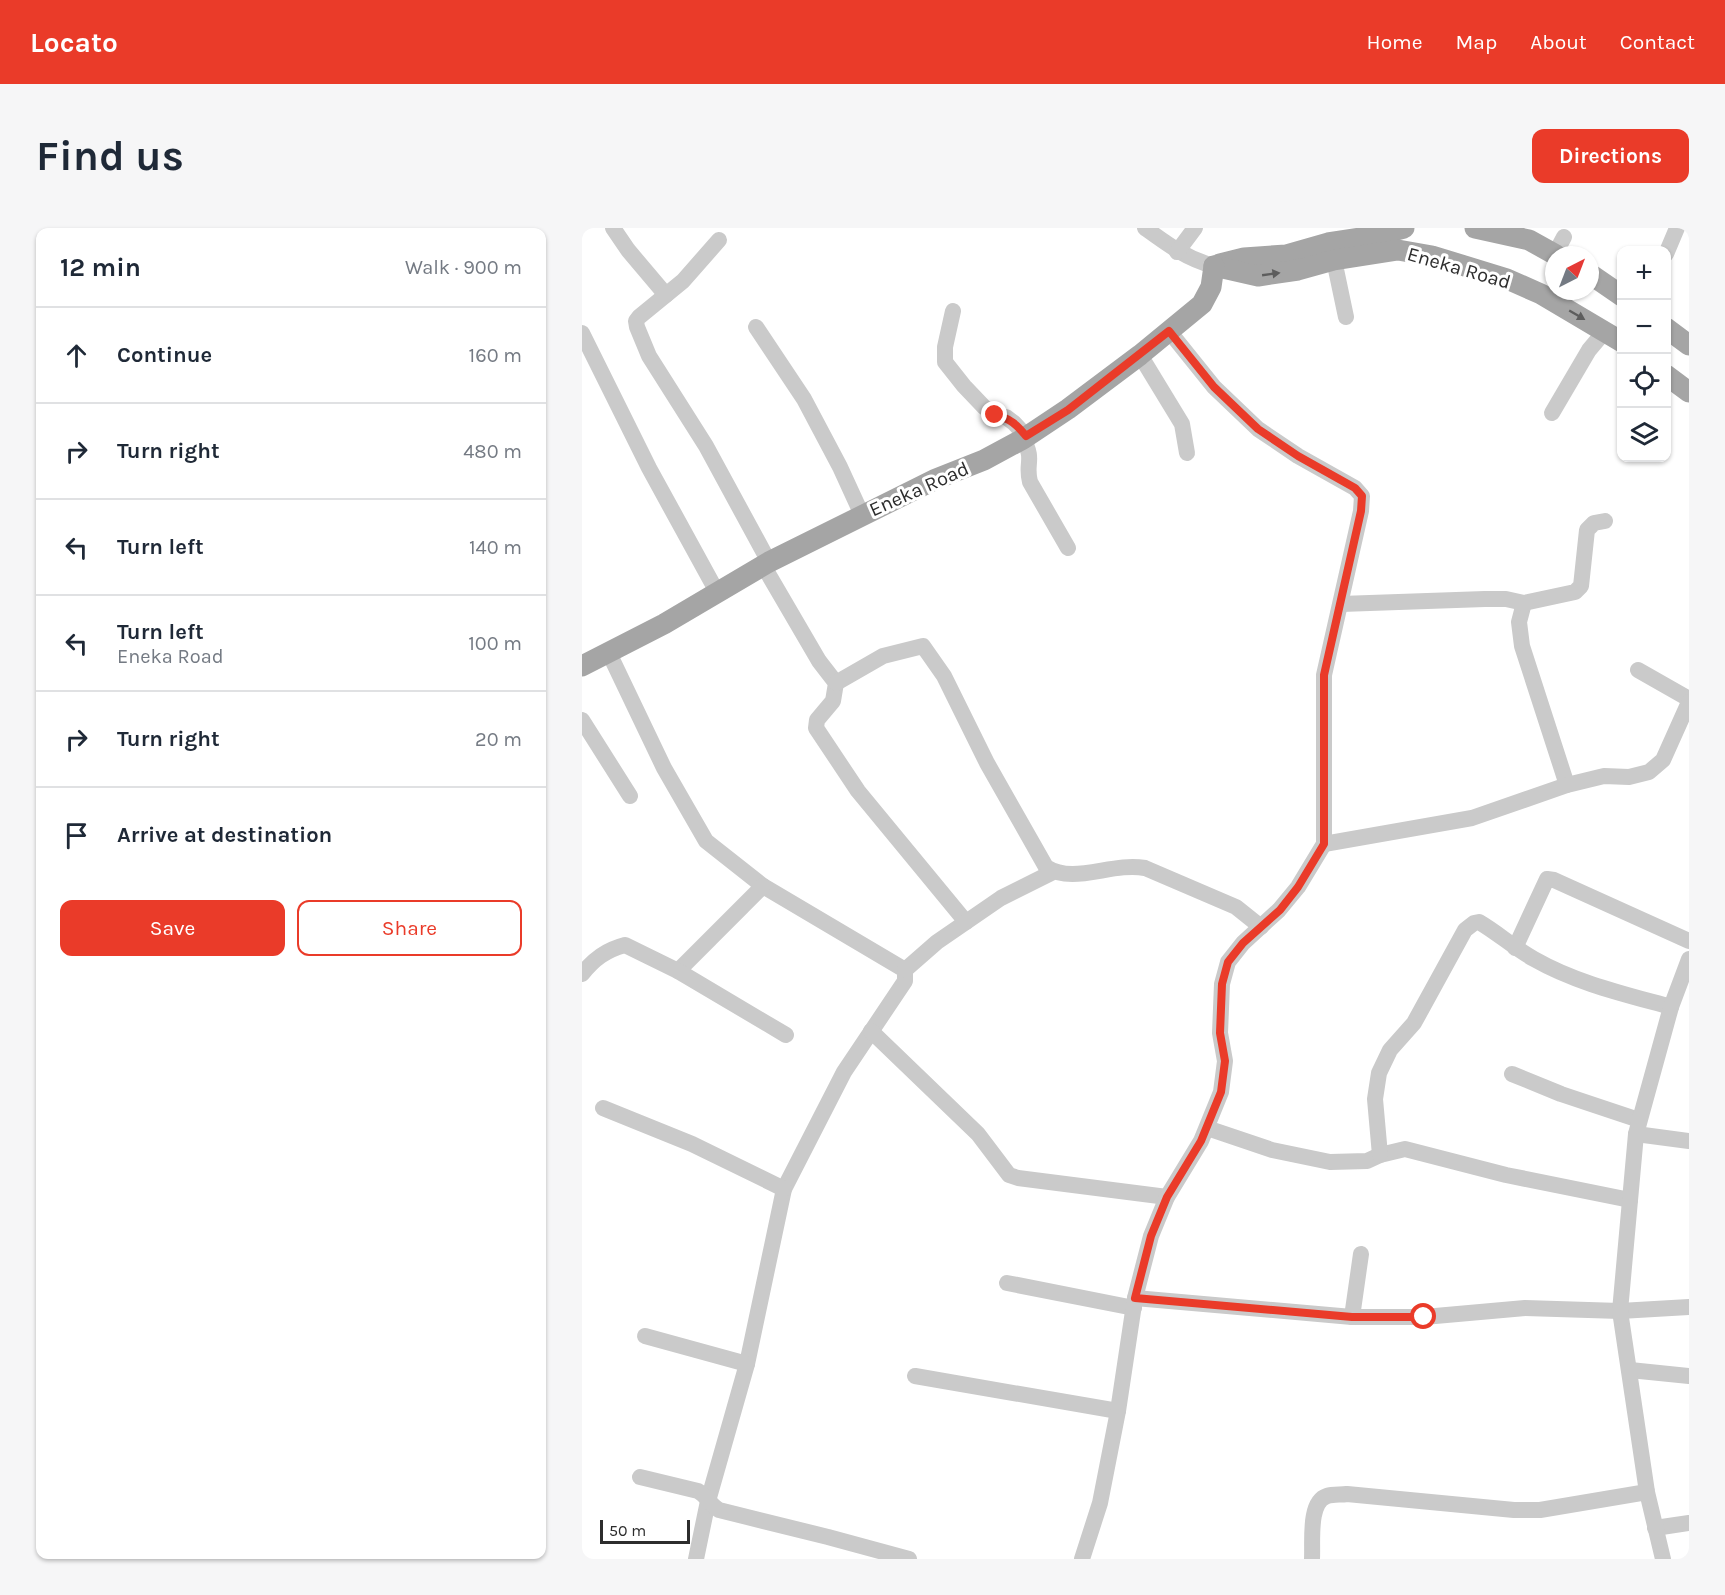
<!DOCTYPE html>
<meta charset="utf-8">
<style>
:root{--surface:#fff;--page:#f6f6f7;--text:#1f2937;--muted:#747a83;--line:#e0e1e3;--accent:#ea3b29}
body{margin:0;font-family:Karla,sans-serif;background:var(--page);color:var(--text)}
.controls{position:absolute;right:18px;top:18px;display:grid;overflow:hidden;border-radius:12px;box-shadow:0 2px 4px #0004}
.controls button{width:54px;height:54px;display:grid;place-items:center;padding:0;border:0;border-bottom:2px solid var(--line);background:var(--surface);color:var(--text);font:30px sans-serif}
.compass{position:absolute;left:963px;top:18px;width:54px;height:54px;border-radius:50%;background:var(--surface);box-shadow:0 2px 4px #0004;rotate:42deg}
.scale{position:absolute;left:18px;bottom:15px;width:90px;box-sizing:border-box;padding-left:6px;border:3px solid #2d2d2d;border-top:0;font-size:16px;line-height:21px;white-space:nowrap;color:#2d2d2d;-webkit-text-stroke:4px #fff;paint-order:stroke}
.stop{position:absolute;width:18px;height:18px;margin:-14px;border:4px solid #ea3b29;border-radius:50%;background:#fff}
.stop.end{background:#ea3b29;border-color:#fff;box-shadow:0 2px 6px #0008}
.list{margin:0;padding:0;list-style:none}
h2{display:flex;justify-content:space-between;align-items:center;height:78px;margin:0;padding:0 24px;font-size:26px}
h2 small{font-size:20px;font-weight:400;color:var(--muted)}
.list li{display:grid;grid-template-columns:39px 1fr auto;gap:18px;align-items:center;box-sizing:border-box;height:96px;padding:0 24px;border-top:2px solid var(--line)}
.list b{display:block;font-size:22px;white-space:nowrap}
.list p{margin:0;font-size:20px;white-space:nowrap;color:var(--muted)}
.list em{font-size:20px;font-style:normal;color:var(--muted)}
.actions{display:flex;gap:12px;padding:18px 24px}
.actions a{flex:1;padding:14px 0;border:2px solid var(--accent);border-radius:12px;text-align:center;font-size:21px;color:var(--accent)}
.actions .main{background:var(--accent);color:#fff}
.icon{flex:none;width:33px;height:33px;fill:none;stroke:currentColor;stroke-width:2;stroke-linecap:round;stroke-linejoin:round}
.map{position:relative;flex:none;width:1107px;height:1331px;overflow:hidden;border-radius:12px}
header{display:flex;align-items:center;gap:36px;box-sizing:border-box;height:84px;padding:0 30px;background:var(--accent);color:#fff}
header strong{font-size:28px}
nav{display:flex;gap:33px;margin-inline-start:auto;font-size:21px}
.intro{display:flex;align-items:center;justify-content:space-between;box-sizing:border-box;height:144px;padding:0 36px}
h1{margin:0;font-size:42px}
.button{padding:15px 27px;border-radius:12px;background:var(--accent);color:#fff;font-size:21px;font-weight:700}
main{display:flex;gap:36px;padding:0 36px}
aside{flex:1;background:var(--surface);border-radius:12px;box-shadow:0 2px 4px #0004}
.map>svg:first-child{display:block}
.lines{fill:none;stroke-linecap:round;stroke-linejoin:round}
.minor{stroke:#cacaca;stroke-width:16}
.major{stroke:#a5a5a5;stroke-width:21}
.oneway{fill:#5d5d5d}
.route{stroke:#ea3b29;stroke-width:8}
.labels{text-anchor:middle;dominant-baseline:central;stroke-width:6;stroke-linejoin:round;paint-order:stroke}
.street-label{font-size:20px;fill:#2d2d2d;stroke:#fff}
</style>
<header>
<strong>Locato</strong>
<nav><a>Home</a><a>Map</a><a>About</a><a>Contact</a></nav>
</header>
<div class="intro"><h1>Find us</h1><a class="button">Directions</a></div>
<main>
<aside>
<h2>12 min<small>Walk · 900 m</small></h2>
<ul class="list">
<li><svg class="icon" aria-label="ahead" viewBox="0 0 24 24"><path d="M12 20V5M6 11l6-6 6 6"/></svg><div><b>Continue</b></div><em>160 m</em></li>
<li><svg class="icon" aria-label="right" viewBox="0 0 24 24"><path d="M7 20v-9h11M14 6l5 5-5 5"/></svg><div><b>Turn right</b></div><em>480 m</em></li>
<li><svg class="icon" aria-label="left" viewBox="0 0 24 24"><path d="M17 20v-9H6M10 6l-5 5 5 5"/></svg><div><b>Turn left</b></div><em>140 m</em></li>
<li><svg class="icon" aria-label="left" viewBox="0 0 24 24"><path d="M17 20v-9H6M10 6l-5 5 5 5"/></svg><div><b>Turn left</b><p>Eneka Road</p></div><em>100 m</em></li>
<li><svg class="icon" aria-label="right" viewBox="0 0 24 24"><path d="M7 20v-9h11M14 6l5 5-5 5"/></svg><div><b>Turn right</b></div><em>20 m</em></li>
<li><svg class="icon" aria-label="arrive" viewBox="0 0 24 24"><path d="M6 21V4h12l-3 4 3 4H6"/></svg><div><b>Arrive at destination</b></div></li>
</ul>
<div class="actions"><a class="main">Save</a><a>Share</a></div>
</aside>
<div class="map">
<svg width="1107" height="1331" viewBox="0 0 1107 1331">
<rect width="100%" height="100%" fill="#fff"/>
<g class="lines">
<g class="minor">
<path d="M31,0L46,22L84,67"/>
<path d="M563,0C585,16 605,31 632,38"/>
<path d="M137,12L101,53L57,89L54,93L55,99L67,128L124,218L187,334"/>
<path d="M595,24L613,0"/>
<path d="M973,26L982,9"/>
<path d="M1084,26L1095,0"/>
<path d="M752,32L764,89"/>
<path d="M371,83L363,119V134L382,158L402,179L413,187L424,189L432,195L444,208"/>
<path d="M174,99L222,171L258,239L280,287"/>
<path d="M0,105L67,240L135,364"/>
<path d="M558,127L600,196L605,225"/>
<path d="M970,185L1007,122L1023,103"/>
<path d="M441,211C453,232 443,235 448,254L486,320"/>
<path d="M181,337L237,433L254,455L251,473L235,492L234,500L276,563L384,694"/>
<path d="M942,375L937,394L940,418L985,557"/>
<path d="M759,376L903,371H924L942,375L993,364L999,358L1005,302L1012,295L1023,293"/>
<path d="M27,425L82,540L124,613L181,658L323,742V753L262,844L202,961L165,1136L126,1273L114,1331"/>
<path d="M1056,442L1107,471"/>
<path d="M254,455L301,428L341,418L362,448L405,535L464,639C492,657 529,634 563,640L654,679L679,699"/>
<path d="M0,492L48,568"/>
<path d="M742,616L890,590L985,557L1022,548L1047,549L1067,544L1081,532L1107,474"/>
<path d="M933,720L965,651L972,652L1107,713"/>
<path d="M323,742L355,714L419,670L471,644"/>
<path d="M96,743L181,658"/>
<path d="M0,746C12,731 24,722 43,717L96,743L204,807"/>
<path d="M289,803L396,906L427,947L436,950L585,969"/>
<path d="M930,846L979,866L1057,892"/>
<path d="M21,880L110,916L202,961"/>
<path d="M625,900L690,922L748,934L785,933L798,927L823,921L924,947L1048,972"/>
<path d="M1054,906L1107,913"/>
<path d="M798,927L793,871L797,845L808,822L832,795L883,702L892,695L897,694C916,705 932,720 952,731C994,755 1042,766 1089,779"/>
<path d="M425,1055L552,1080"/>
<path d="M553,1070L770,1089H842L943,1080L1038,1083L1107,1079"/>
<path d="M770,1089L779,1026"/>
<path d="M63,1108L165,1136"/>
<path d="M1048,1142L1107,1148"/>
<path d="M333,1148L536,1183"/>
<path d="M58,1249L116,1263C125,1268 128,1277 137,1282L246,1309L327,1331"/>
<path d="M1073,1300L1107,1295"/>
<path d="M500,1331L518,1275L536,1183L553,1070L569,1008L585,969L619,913L639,864L643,833L638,805L640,756L646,734L661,715L697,682L716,659L742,616V447L779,283L780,268L773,260L716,228L676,201L632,159L587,103"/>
<path d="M730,1331C731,1314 726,1274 745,1268C751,1266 759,1267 765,1266L932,1282H958L1065,1264"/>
<path d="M1081,1331L1065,1264L1038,1083L1054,906L1089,779L1107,731"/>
</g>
<g class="major">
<path d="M893,0L947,12L974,27"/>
<path d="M638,36L662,30L704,27L746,15L791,8L822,0"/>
<path d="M632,38L676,48L716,42L752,32L816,22L850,28L925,51L959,66L1040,114"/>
<path d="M1008,46L1040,68"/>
<path d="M1084,100L1107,117"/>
<path d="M1084,147L1107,164"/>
<path d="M0,438L82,396L187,334L354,251L402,232L441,211L486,181L558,127L620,76L629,59L632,38"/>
</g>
</g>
<defs><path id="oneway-solid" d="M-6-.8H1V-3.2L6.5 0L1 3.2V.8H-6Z" transform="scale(1.5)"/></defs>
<g class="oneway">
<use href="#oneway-solid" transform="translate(689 46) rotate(-8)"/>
<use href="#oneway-solid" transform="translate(995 87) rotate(30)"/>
</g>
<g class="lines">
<path class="route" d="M413,187C428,190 435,197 444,208L486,182L587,103L632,159L676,201L716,228L773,260L780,268L779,283L742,447V616L716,659L698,682L661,715L646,734L640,756L638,805L643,833L639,864L619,913L585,969L569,1008L553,1070L770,1089H842"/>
</g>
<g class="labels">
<g class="street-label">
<text transform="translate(877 40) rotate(16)">Eneka Road</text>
<text transform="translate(337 261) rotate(-24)">Eneka Road</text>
</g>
</g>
</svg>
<div class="controls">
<button>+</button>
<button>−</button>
<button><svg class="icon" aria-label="locate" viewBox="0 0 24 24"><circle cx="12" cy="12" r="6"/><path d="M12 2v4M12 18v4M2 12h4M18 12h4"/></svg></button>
<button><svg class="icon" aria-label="layers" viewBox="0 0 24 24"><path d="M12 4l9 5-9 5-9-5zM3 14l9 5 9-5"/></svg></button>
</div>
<svg class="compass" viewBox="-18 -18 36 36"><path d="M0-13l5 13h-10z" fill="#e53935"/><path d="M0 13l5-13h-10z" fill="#747a83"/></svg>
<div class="scale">50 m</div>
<div class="stop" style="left:842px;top:1089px"></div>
<div class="stop end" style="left:413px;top:187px"></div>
</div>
</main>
